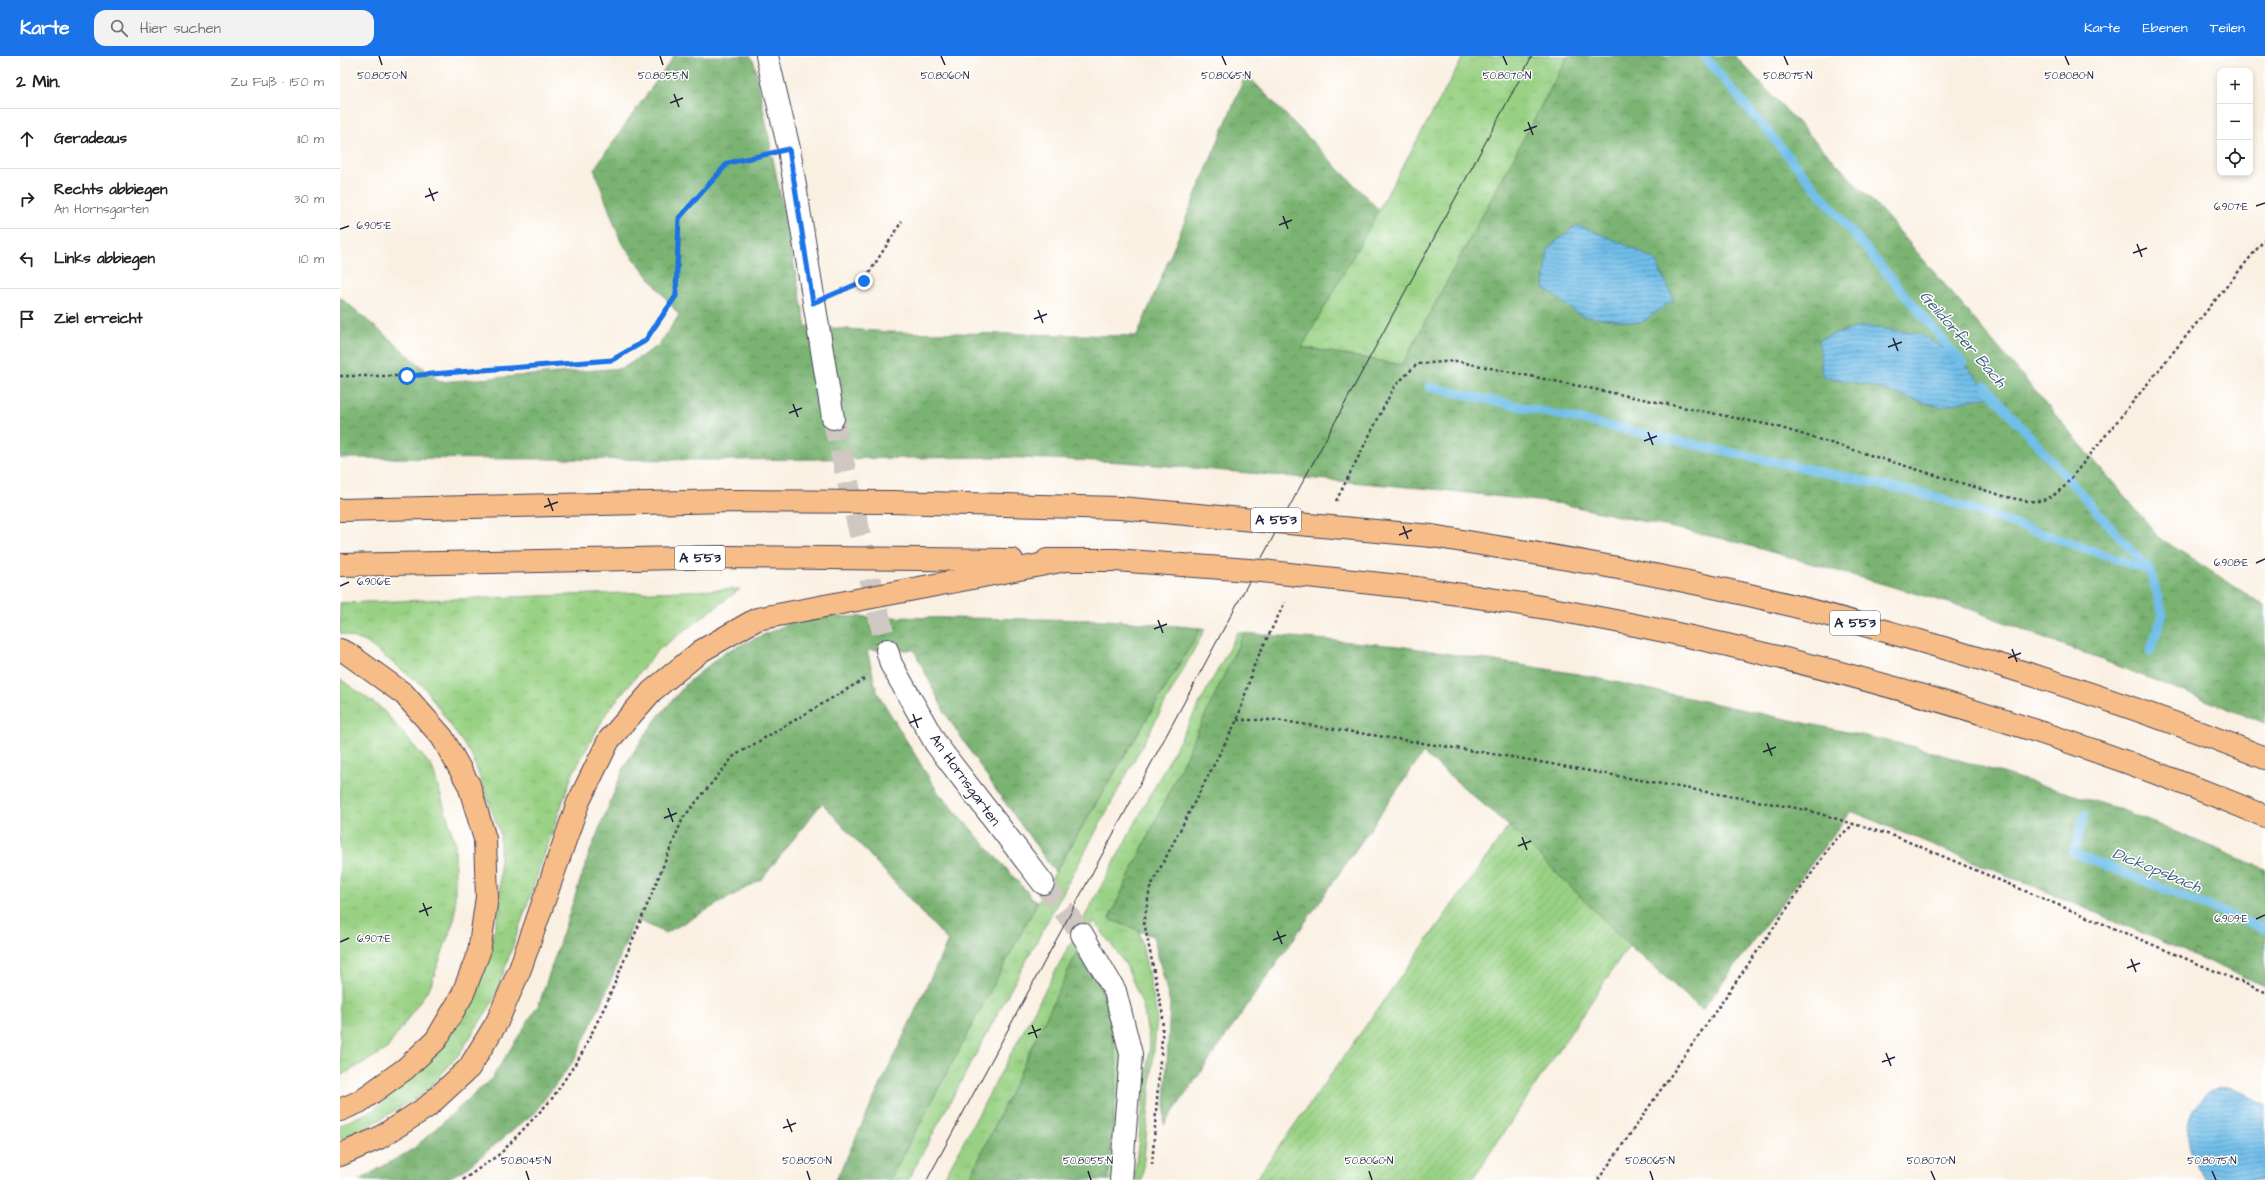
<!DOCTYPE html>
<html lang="de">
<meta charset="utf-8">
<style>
:root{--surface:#fff;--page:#f2f2f2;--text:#222;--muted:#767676;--line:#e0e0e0;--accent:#1a73e8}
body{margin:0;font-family:"Architects Daughter",sans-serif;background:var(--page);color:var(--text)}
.controls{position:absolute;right:12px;top:12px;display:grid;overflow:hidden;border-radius:8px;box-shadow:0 2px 6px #0003}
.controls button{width:36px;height:36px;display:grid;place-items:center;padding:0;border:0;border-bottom:1px solid var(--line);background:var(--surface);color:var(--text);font:20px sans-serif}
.stop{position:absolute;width:12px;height:12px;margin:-9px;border:3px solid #1a73e8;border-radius:50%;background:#fff}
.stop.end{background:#1a73e8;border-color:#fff;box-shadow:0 1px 4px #0008}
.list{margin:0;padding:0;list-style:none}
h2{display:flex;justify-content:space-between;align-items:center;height:52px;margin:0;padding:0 16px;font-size:17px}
h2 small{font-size:13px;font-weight:400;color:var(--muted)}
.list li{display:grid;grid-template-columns:26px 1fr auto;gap:12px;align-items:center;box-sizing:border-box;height:60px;padding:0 16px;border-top:1px solid var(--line)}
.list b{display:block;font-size:15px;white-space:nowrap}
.list p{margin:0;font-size:13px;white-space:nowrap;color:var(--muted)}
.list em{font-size:13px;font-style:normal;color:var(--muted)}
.icon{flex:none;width:22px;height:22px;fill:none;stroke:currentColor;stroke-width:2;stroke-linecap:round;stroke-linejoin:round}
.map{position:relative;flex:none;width:1925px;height:1124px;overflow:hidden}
header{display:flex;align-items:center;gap:24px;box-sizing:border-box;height:56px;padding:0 20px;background:var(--accent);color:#fff}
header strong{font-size:19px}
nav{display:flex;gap:22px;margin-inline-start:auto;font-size:14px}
.search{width:280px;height:36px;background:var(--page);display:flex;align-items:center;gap:10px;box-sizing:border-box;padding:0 14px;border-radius:12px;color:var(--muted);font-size:15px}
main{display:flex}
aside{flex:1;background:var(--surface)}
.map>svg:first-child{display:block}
.grass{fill:url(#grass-tufts);stroke:#5e7a60}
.forest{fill:url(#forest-crowns);stroke:#4e6a56}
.garden{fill:url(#garden-furrows);stroke:#5e7a60}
.water{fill:url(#water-rules);stroke:#487092}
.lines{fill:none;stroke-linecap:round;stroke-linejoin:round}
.stream{stroke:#6fbee9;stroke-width:9}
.street-tunnel{stroke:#cfc7c1;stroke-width:22;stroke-dasharray:22 11;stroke-linecap:butt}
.street-casing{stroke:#424154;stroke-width:24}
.highway-casing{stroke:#424154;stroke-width:24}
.path{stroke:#424154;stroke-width:2.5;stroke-dasharray:3 3;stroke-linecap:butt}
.street{stroke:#fff;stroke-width:22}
.highway{stroke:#f7bd88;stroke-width:22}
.tram{stroke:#22223b;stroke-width:1}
.highway-bridge-casing{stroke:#424154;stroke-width:24;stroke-linecap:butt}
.highway-bridge{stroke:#f7bd88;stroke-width:22}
.route{stroke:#1a73e8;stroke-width:5}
.ticks{fill:none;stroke:#22223b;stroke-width:1.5}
.labels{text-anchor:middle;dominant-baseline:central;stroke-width:3;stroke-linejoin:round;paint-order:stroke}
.shield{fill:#fff;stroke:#646476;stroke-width:1}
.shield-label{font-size:14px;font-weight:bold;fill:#22223b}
.street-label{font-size:15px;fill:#22223b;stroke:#fff}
.water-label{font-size:16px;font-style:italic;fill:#416081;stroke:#fff}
.ticks-label{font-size:10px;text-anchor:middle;fill:#22223b;stroke:#fff;stroke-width:3;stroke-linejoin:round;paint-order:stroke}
</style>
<header>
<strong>Karte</strong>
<div class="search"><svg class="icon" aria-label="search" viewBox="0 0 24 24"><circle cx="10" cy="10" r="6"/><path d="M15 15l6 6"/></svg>Hier suchen</div>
<nav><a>Karte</a><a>Ebenen</a><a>Teilen</a></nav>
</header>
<main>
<aside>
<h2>2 Min.<small>Zu Fuß · 150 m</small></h2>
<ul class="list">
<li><svg class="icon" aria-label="ahead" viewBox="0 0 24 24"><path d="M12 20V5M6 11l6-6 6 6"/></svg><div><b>Geradeaus</b></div><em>110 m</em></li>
<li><svg class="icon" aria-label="right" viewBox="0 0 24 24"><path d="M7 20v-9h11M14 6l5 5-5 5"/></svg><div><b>Rechts abbiegen</b><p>An Hornsgarten</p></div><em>30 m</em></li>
<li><svg class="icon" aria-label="left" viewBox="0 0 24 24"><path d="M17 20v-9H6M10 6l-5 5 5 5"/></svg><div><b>Links abbiegen</b></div><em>10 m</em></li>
<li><svg class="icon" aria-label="arrive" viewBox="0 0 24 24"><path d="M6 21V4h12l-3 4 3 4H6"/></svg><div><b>Ziel erreicht</b></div></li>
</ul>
</aside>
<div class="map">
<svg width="1925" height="1124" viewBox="0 0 1925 1124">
<defs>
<pattern id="grass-tufts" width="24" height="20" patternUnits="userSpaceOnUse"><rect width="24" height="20" fill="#99d184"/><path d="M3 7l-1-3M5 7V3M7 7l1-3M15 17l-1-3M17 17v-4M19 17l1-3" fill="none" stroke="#84b373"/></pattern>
<pattern id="forest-crowns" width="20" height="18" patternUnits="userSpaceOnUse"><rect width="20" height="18" fill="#7ab372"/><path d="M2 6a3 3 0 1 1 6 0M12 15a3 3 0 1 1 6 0" fill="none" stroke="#64915f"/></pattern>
<pattern id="garden-furrows" width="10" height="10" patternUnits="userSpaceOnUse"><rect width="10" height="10" fill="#99d184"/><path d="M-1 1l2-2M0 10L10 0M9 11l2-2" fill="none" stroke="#84b373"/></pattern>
<pattern id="water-rules" width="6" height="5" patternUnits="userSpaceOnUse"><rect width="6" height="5" fill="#6fbee9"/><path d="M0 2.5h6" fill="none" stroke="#5b9abe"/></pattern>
</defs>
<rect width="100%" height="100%" fill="#fff"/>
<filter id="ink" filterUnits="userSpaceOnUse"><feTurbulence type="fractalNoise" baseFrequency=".025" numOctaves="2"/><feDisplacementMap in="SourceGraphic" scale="8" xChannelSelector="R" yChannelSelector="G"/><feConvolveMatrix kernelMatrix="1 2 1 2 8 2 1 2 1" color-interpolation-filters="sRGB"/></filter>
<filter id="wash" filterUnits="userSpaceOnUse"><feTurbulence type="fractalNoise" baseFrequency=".012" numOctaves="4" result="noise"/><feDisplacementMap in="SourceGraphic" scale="16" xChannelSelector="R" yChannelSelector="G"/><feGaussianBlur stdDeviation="0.9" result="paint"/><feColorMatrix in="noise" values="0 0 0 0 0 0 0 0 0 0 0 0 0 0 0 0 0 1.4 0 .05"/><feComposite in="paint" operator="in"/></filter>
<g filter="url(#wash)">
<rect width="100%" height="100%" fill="#faf0e2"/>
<g class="grass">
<path d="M1124,0H1228L1062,309L962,291Z"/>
<path d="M400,533L317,595L267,656L232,719L154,944L120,997L86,1036L26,1072L0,1083V1069L33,1054L101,993L137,936L160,853V777L132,700L84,631L26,586L0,577V547Z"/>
<path d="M861,572L865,573L568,1124H550L697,847Z"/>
<path d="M898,576L904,577L769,863L799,874L817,960L802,1124H794L810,989L803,950L786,909L754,865L742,887L768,930L784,1003L774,1124H768L777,1011L737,897L629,1124H603Z"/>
<path d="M0,623L41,652L92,711L115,786V861L90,931L46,994L0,1020Z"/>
</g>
<g class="forest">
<path d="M334,0H410L414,6L466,270L549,276L797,280L906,18L1039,154L962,291L1062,309L1228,0H1395L1548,162L1820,482L1925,550V667L1630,553L1393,485L1223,448L1103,434L783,406L656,401L393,404L0,402V241L100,326L283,312L319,289L339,259L281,186L254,113Z"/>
<path d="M466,560L766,564L861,572L715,816L656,734L605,657L574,594H527L537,636L597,735L697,847L550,1124H496L608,885L482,747L422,823L326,877L295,863L265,939L235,1003L194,1057L124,1114L104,1124H19L73,1093L152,1022L199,948L249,798L286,707L317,662L347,627L385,596Z"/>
<path d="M904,577L1059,590L1238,618L1576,691L1780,753L1925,813V930L1724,843L1511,755L1362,954L1289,889L1169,770L1083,697L824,1069L830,947L813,880L769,863Z"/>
<path d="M737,896L766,939L777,1011L768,1124H629Z"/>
</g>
<path class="garden" d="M1169,770L1289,889L1132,1124H915Z"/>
<g class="water">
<path d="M1237,169L1282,187L1315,204L1334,243L1301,267L1241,260L1204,232L1208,192Z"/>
<path d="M1523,270L1580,278L1615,299L1653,339L1600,351L1527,329L1482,320L1479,283Z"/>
<path d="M1889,1031L1925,1048V1124H1867C1845,1099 1838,1059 1868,1037C1873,1033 1883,1032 1889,1031Z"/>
</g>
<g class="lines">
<g class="stream">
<path d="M1364,0L1623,308"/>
<path d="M1645,330L1810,515L1823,558L1810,596"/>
<path d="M1089,331L1593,440L1808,514"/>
<path d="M1744,759L1734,797L1925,873"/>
</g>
</g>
</g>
<g filter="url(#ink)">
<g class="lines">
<g class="street-tunnel">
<path d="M493,362L547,594"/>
<path d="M703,827L742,878"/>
</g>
<g class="street-casing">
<g id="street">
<path d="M427,0L449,93L493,362"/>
<path d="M547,594L551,608L596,688L703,827"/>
<path d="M742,878L775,935L791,998L781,1124"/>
</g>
</g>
<g class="highway-casing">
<g id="highway">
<path d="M0,454L389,445L551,446L780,452"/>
<path d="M1092,480C1195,497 1298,514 1400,537C1460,550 1520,568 1580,585C1697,619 1812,656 1925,702"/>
<path d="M707,504H775"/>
<path d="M0,509L389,501L672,504"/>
<path d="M1077,532C1122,539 1167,545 1212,553C1455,597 1697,665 1925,760"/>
<path d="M0,594L7,597L64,638L102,681L129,729L145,783L147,841L139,896L122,940L96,984L65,1013L19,1046L0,1054"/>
<path d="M0,1099L39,1082L87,1051L129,1012L157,966L180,913L238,747L269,684L312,635L361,595L417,563L721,505"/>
</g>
</g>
<g class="path">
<path d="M500,236L524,225L562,165"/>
<path d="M0,320H67L272,304L305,285L335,240L339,162L388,107L422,99"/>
<path d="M996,445L1054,331L1077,308L1116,305L1435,370L1667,441C1692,446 1702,450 1723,432L1925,183"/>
<path d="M897,664H936L1172,701L1467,754L1557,781L1925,936"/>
<path d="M821,999L823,960L804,866L810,832L897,664L915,607L945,546"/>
<path d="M812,1109L820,1004"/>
<path d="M123,1124L161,1097L211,1044L241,999L267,946L343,762L394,700L526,622"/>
<path d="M1258,1124L1494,785L1514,768"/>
</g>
<use href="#street" class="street"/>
<use href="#highway" class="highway"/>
<path class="tram" d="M587,1124L1192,0"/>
<g class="highway-bridge-casing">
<g id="highway-bridge">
<path d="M780,452L1092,480"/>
<path d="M775,504L922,515L1077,532"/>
</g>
</g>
<use href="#highway-bridge" class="highway-bridge"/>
</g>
</g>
<g class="lines" filter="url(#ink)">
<path class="route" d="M67,320L272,304L305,285L336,240L339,162L388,107L449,93L473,247L524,225"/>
</g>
<path class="ticks" d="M39,0L42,9M320,0L323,9M601,0L605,9M882,0L886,9M1163,0L1167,9M1444,0L1448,9M1725,0L1729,9M334,38L339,51M330,47L343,42M1188,66L1193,79M1184,75L1197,70M89,132L94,145M85,141L98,136M1916,150L1925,147M943,160L948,173M939,169L952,164M0,173L9,170M1797,188L1802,201M1793,197L1807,192M698,254L703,267M694,263L707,258M1553,282L1558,295M1548,291L1562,286M453,348L458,361M449,357L462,352M1308,376L1313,389M1304,385L1317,380M208,442L213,455M204,451L218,446M1063,470L1068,483M1059,479L1072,474M1916,507L1925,503M0,530L9,526M818,564L823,577M814,573L827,568M1672,593L1677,606M1668,602L1681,597M573,658L578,672M569,667L582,662M1427,687L1432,700M1423,696L1436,691M328,752L333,766M324,762L337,757M1182,781L1187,794M1178,790L1191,785M83,847L88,860M79,856L92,851M1916,863L1925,859M937,875L942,888M933,884L946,879M0,886L9,882M1791,903L1796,916M1787,912L1800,907M692,969L697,982M688,978L701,973M1546,997L1551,1010M1542,1006L1555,1001M447,1063L452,1076M443,1072L456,1067M186,1115L189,1124M467,1115L470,1124M748,1115L751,1124M1029,1115L1032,1124M1310,1115L1313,1124M1591,1115L1595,1124M1872,1115L1876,1124"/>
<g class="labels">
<g class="shield">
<rect x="911" y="452" width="50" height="24" rx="3"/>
<rect x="335" y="490" width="50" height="24" rx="3"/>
<rect x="1490" y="555" width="50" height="24" rx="3"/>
</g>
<g class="shield-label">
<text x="936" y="464">A 553</text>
<text x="360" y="502">A 553</text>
<text x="1515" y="567">A 553</text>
</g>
<g class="street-label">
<text transform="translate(625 724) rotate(54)">An Hornsgarten</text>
</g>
<g class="water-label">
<text transform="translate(1623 283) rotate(49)">Geildorfer Bach</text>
<text transform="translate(1817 814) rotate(22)">Dickopsbach</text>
</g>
</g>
<g class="ticks-label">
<text x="42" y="23">50.8050°N</text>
<text x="323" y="23">50.8055°N</text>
<text x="605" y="23">50.8060°N</text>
<text x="886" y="23">50.8065°N</text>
<text x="1167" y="23">50.8070°N</text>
<text x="1448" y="23">50.8075°N</text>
<text x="1729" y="23">50.8080°N</text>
<text x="1891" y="154">6.907°E</text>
<text x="34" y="173">6.905°E</text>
<text x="1891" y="510">6.908°E</text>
<text x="34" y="529">6.906°E</text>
<text x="1891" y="866">6.909°E</text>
<text x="34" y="886">6.907°E</text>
<text x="186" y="1108">50.8045°N</text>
<text x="467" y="1108">50.8050°N</text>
<text x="748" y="1108">50.8055°N</text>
<text x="1029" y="1108">50.8060°N</text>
<text x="1310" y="1108">50.8065°N</text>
<text x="1591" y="1108">50.8070°N</text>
<text x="1872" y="1108">50.8075°N</text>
</g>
</svg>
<div class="controls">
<button>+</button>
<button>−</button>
<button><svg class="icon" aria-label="locate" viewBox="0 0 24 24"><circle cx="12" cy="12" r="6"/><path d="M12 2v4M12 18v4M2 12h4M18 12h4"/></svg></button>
</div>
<div class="stop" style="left:67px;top:320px"></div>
<div class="stop end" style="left:524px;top:225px"></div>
</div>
</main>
